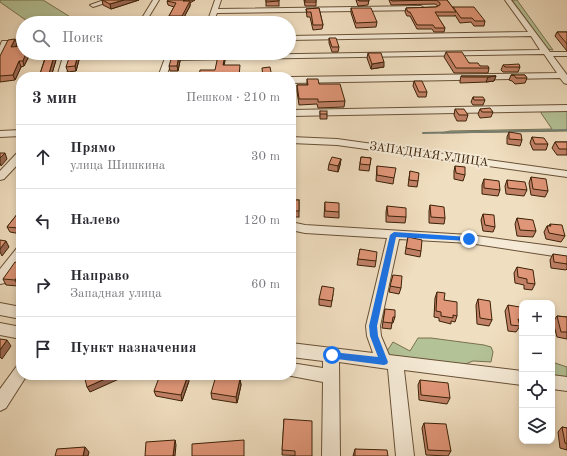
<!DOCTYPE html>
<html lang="ru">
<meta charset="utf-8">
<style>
:root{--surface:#fff;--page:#f7f7f7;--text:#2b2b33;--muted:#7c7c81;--line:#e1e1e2}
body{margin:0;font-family:"Old Standard TT",serif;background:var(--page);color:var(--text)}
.controls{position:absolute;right:12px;bottom:12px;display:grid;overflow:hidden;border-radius:8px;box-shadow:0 2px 6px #0003}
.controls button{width:36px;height:36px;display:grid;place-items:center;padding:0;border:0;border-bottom:1px solid var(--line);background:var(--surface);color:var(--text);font:20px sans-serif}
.stop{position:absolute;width:12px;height:12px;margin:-9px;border:3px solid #1a73e8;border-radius:50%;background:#fff}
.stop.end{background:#1a73e8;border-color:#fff;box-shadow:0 1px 4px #0008}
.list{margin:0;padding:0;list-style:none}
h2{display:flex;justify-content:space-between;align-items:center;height:52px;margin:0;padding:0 16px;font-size:17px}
h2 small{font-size:13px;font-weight:400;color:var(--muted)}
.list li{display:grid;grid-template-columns:26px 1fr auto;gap:12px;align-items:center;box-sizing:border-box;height:64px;padding:0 16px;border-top:1px solid var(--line)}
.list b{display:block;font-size:15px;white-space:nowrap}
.list p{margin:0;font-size:13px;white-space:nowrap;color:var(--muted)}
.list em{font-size:13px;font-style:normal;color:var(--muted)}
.icon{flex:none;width:22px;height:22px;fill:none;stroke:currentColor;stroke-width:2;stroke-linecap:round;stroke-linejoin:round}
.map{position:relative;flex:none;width:567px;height:456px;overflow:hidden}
.search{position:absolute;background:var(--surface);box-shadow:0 2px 6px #0003;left:16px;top:16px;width:280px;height:44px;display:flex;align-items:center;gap:10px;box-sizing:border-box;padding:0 14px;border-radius:22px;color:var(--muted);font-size:15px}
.panel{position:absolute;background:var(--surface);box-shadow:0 2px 6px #0003;left:16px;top:72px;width:280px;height:308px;border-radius:16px}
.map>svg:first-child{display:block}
.green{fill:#b4c297;stroke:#787250}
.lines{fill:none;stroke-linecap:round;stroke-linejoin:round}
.stream{stroke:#757e72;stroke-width:2}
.minor-casing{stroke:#695136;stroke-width:2}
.minor{fill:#f5ead6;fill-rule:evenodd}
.wall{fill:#c18167;stroke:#3c2208}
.shaded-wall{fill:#9d6954;stroke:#3c2208}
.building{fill:#e09678;stroke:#3c2208}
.route{fill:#1a73e8}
.labels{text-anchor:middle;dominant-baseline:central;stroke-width:4;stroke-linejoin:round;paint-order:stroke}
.street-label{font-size:12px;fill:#3c2208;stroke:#f5ead6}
</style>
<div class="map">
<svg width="567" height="456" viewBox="0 0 567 456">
<rect width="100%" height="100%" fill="#f0dec0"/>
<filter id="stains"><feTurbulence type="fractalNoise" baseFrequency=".005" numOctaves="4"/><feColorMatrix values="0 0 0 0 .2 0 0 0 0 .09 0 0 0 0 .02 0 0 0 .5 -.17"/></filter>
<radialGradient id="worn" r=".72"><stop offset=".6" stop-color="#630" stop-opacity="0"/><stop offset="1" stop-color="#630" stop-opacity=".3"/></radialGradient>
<g class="green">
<path d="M0,0H43L80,23H30L0,2Z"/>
<path d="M512,0H517L553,50L548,49Z"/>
<path d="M567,110V131L441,133L450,131L552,129L541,113L542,111Z"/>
<path d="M418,338H431L484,345L491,347L493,352L491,362L473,361L463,365L396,360L385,354L393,342L410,351Z"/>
<path d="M552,362L567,367V379L552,377Z"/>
</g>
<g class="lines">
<path class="stream" d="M423,133L567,130"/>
<g class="minor-casing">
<g id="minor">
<path d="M104,0H114L93,7L90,5Z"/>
<path d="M153,0H159L145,23H139Z"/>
<path d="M215,0H221L218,9L421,6L424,8L421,10L217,13L213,23H207Z"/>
<path d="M505,0H511L550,52H567V56H553L567,75V84L564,83L560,78L291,83V77L557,73L544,54L172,60L166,77H158L165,58L169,56L540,50L531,36L289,40V36L528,32Z"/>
<path d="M2,41H8L9,43L4,54L0,56V46Z"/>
<path d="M64,53H72L65,77H57Z"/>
<path d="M567,105V111L291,116V110Z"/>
<path d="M21,130V136L0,137V131Z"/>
<path d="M291,137L337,139L567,171V177L337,145L291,143Z"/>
<path d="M21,152V161L4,179L0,180V171L17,153Z"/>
<path d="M291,222L305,225L469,235L567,248V258L469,243L399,239L380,326L381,336L389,355L522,371V385L404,370L414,456H396L388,369L339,362L340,456H322L323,382L286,375H291V363L323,368V361L291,357V343L373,353L367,336L366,326L387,238L305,233L291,230Z"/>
<path d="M21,246V260L5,283L0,284V269L17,248Z"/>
<path d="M0,303L21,307V319L0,315Z"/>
<path d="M0,323L21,327V339L0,335Z"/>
<path d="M21,365V375H27L6,408L0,411V389L16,367Z"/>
<path d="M552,375L567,377V391L552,389Z"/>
</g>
</g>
<use href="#minor" class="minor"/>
</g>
<g class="wall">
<path d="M102,0H139L111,9L103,5Z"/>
<rect x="266" y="0" width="13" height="6"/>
<path d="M304,0H316V6H305Z"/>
<path d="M356,0H369L368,5L358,6Z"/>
<path d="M389,0H447L453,8V7L485,21L484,26H474L471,22L460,23L455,15V16H437L445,28L444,32H434L432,29H417L410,16H407L405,12L406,8L436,7L438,6L435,4L391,5Z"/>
<path d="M167,1L190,3V6L182,21H169V16L174,7L168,5Z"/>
<path d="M319,8L323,25L322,29L313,30L310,17H307L306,9Z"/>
<path d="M351,8L377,22L376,27L356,28L351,13Z"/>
<path d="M557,32H567V51L555,36Z"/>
<path d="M329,38L339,47L338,52H332L329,43Z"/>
<path d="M17,44L16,47L23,53H28L29,56L24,66L21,67L15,80L0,82V56Z"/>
<path d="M446,52L469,63L480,66L489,68L488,73H454L444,57Z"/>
<path d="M40,53H58L51,77H39L45,58H42Z"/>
<path d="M368,53L384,67L371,69L367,58Z"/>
<path d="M78,55L79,60L76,71L68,72L66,67Z"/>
<path d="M179,56L180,61L178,71H170L169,66Z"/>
<path d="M503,65L520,67L518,72H503L501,70Z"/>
<path d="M511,75H525L527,78L525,83L515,84L512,81L509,80Z"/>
<path d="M461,76H496L494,81L486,82L460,83V81Z"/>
<path d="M307,79L319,84L345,101L344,107L318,108L317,104L299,105L297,91V85H307Z"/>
<path d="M414,81L427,92L426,97H418L413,86Z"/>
<path d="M473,97L485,100L483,105H473L471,102Z"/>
<path d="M455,109L468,115L466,121H457L454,115Z"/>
<path d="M480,109L493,112L491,117L480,118L478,114Z"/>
<path d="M320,111L327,114V119H320Z"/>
<path d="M509,132L522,140L520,146L507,144V137Z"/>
<path d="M532,137L548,144L546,150H533L530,143Z"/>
<path d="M555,142H567V155H557L552,148Z"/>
<path d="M361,157L371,158L369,171L359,170Z"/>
<path d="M341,159L340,165L338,172L328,170L329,164Z"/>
<path d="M377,166L394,178L393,184L376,181Z"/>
<path d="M455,166L465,175L463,181L454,179V171Z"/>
<path d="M410,171L418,181L417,187L408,186Z"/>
<path d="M531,177L548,191L545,197L531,195L529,183Z"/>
<path d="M484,179L500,190L498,196L482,194V185Z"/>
<path d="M507,180L527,190L524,196L506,194L505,186Z"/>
<rect x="291" y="200" width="8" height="17"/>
<path d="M325,202L339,212V218L324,217Z"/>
<path d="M21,205V234L10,232L7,227L19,212L17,209Z"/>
<path d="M430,205L445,218L444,224L429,223V211Z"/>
<path d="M387,206L406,217L405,223L386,222V212Z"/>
<path d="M483,214L495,227L493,232L483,231L481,220Z"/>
<path d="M517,218L536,231L533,237L517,236L515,224Z"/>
<path d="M550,224L565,236L561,242L546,239L544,232L547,226H549Z"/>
<path d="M408,237L421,251L420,257L405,254Z"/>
<path d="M360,249L376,261L375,267L357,265Z"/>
<path d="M553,254L567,264V269L566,270L551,268L550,260Z"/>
<path d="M18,263V286L6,285L3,279Z"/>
<path d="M517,267L535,284L532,290L524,289V285L515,283L514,273Z"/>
<path d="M393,275L401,288L399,294L389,292Z"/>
<path d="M437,292L444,300L457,316L455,322L451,321V324L439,321V318L434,317L435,298Z"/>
<path d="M333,294L331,307L319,305V299Z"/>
<path d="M478,299L492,320L489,326L477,324L476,305Z"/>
<path d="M508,305L522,320L519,324L520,326L516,332L508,331L505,311Z"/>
<path d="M385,309L395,317L393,323H392L391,329L382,328Z"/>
<path d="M557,316L567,317V339L557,337L553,322Z"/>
<path d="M240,379L241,385L237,403L212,399L211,393Z"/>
<path d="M420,380L450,398L447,404L419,400L418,385Z"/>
<path d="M189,381L182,401L156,396L154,391Z"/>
<path d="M284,419L312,456L282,455Z"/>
<path d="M424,423L451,451L448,456L426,455L422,428Z"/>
<path d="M562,427L567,428V450L560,448L558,432Z"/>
<path d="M355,449L388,456H353Z"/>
</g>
<g class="shaded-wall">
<path d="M124,0H139L111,9L110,4Z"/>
<path d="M185,0H195L190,3V6L182,21V16L183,1Z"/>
<path d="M15,39L17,44L13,52L11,47Z"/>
<path d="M24,53H28L29,56L24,66L23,61Z"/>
<path d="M55,53H58L51,77H48Z"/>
<path d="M78,55L79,60L76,71L75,66Z"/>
<path d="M179,56L180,61L178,71L177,66Z"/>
<path d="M225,56V61L223,70V65Z"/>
<path d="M19,61L21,67L15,80L13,75Z"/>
<path d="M384,62V67L371,69L372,64Z"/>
<path d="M496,76L494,81L486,82L488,77Z"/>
<path d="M5,153L7,159L1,166L0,163V158Z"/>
<path d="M341,159L340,165L338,172V166Z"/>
<path d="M21,224V234L18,228Z"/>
<path d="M6,241L9,247L2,256L0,252V249Z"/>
<path d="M21,272V283L18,286L15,280Z"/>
<path d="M7,340L11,346L2,359L0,357V350Z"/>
<path d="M114,375H118L119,379L90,392L87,387Z"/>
<path d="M188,375L189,381L182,401L181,395Z"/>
<path d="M240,379L241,385L237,403L236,397Z"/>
<path d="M175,440L176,445L175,456H173Z"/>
<path d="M85,447L89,452L88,456H83Z"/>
</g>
<g class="building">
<path d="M102,0H124L110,4Z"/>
<path d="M169,0H185L183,1H190L182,16H169L176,3L167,1Z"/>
<path d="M266,0H279V1L266,2Z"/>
<rect x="305" y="0" width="11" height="2"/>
<path d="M358,0H369V1H359Z"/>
<path d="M391,0H447L456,12H435L445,28H435L433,25H417L410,12H408L406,8L436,7L440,5V3L436,0L392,1Z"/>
<path d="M453,7H474L485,21H475L472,18H461Z"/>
<path d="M319,8L323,25H313L311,12H307L306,9Z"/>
<path d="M351,8H371L377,22L356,23Z"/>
<path d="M557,32H567V44Z"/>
<path d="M329,38H336L339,47H332Z"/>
<path d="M15,39L11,47L23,46V53H26L23,61H19L13,75L0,76V56L8,40Z"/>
<path d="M446,52H462L469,63H478L480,66H488L489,68H456Z"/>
<path d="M47,53H55L48,77H39Z"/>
<path d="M368,53H381L384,62L372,64Z"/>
<path d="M70,55H78L75,66L66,67Z"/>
<path d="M172,56H179L177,66H169Z"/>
<path d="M218,56H225L223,65H240L239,77H199L200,70H215Z"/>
<path d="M519,64L520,67H505L503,65Z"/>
<path d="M270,67L272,77H263L262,68Z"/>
<path d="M511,75H525L527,78H516L514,75Z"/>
<path d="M461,76H496L488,77H462Z"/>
<path d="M307,79H318L319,84H340L345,101L318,102V99H299L297,85H308Z"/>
<path d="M414,81H422L427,92H419Z"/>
<path d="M473,97H483L485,100H474Z"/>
<path d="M490,108L493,112H482L480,109Z"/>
<path d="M455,109H464L468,115H459Z"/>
<rect x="320" y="111" width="7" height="3"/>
<path d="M509,132L521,134L522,140L509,139Z"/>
<path d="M532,137L544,138L548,144H535Z"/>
<path d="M555,142H567V149H559Z"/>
<path d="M0,153H5L0,158Z"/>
<path d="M332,157L341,159L338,166L329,164Z"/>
<path d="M361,157L371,158L370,165L360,164Z"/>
<path d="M377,166L396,168L394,178L377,175Z"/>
<path d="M455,166L465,167V175L456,173Z"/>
<path d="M410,171L419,173L418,181L409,180Z"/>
<path d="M531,177L546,179L548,191L533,189Z"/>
<path d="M484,179L499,181L500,190L484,188Z"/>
<path d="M507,180L525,182L527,190L508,188Z"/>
<rect x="291" y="200" width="8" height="11"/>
<path d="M325,202L339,203V212L325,211Z"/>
<path d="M21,205V224L18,228L7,227L18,213L20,210L17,209Z"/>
<path d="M430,205L444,207L445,218L431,217Z"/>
<path d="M387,206L406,208V217L388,216Z"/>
<path d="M483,214L494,215L495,227L485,225Z"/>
<path d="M517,218L533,220L536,231L520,230Z"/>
<path d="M550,224L562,225L565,236L549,233L547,226H551Z"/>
<path d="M408,237L422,240L421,251L406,248Z"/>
<path d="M0,240L6,241L0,249Z"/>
<path d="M360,249L377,252L376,261L358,259Z"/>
<path d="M553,254L567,256V264L554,262Z"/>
<path d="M21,258V272L15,280L3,279L15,262L18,263Z"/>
<path d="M517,267L533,270L535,284L527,283V279L518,277Z"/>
<path d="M393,275L402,276L401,288L390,286Z"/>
<path d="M322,286L334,288L332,301L319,299Z"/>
<path d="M437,292L445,293L444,300L457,302V316L453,315V318L441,316V312L436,311Z"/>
<path d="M478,299L490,301L492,320L480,318Z"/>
<path d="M508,305L520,307L522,320L518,319L520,326L511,325Z"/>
<path d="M385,309L395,310V317H393L392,323L383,322Z"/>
<path d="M557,316L567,317V332H561Z"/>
<path d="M0,339L7,340L0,350Z"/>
<path d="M84,375H114L87,387Z"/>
<path d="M160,375H188L181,395L154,391Z"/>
<path d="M216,376L240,379L236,397L211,393Z"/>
<path d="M420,380L448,383L450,398L421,395Z"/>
<path d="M284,419L312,421V456H295V451L282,450Z"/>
<path d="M424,423L446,424L451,451L428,450Z"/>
<path d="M562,427L567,428V444L565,443Z"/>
<path d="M175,440L173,456H145L146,442Z"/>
<path d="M244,440V456H192V444Z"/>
<path d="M85,447L83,456H55L57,449Z"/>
<path d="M355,449L387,450L388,456H355Z"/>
</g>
<path class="route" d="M394,232L469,237L473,239L469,241L396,237L377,326L378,336L388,362L387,364L384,365L329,358L327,355L332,352L378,357L370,336L369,326L390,235Z"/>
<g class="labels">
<g class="street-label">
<text transform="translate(429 155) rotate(8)">ЗАПАДНАЯ УЛИЦА</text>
</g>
</g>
<rect width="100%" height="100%" filter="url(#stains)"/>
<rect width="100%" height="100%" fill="url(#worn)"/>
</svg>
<div class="controls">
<button>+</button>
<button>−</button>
<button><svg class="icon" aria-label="locate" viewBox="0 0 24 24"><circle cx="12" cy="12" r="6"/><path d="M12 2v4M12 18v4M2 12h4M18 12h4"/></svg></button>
<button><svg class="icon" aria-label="layers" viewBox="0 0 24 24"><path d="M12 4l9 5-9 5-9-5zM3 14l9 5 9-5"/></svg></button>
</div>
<div class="stop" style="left:332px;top:355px"></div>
<div class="stop end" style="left:469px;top:239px"></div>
<div class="search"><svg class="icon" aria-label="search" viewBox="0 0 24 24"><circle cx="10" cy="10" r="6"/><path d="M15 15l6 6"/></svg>Поиск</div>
<section class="panel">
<h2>3 мин<small>Пешком · 210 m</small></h2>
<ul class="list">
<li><svg class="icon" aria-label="ahead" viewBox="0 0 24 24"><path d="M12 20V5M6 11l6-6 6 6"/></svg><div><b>Прямо</b><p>улица Шишкина</p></div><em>30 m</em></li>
<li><svg class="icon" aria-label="left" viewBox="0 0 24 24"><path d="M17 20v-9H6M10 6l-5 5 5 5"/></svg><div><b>Налево</b></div><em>120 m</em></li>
<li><svg class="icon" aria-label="right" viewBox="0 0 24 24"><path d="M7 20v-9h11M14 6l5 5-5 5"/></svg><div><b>Направо</b><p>Западная улица</p></div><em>60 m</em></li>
<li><svg class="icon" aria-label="arrive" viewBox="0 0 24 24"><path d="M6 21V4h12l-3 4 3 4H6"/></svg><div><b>Пункт назначения</b></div></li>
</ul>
</section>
</div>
